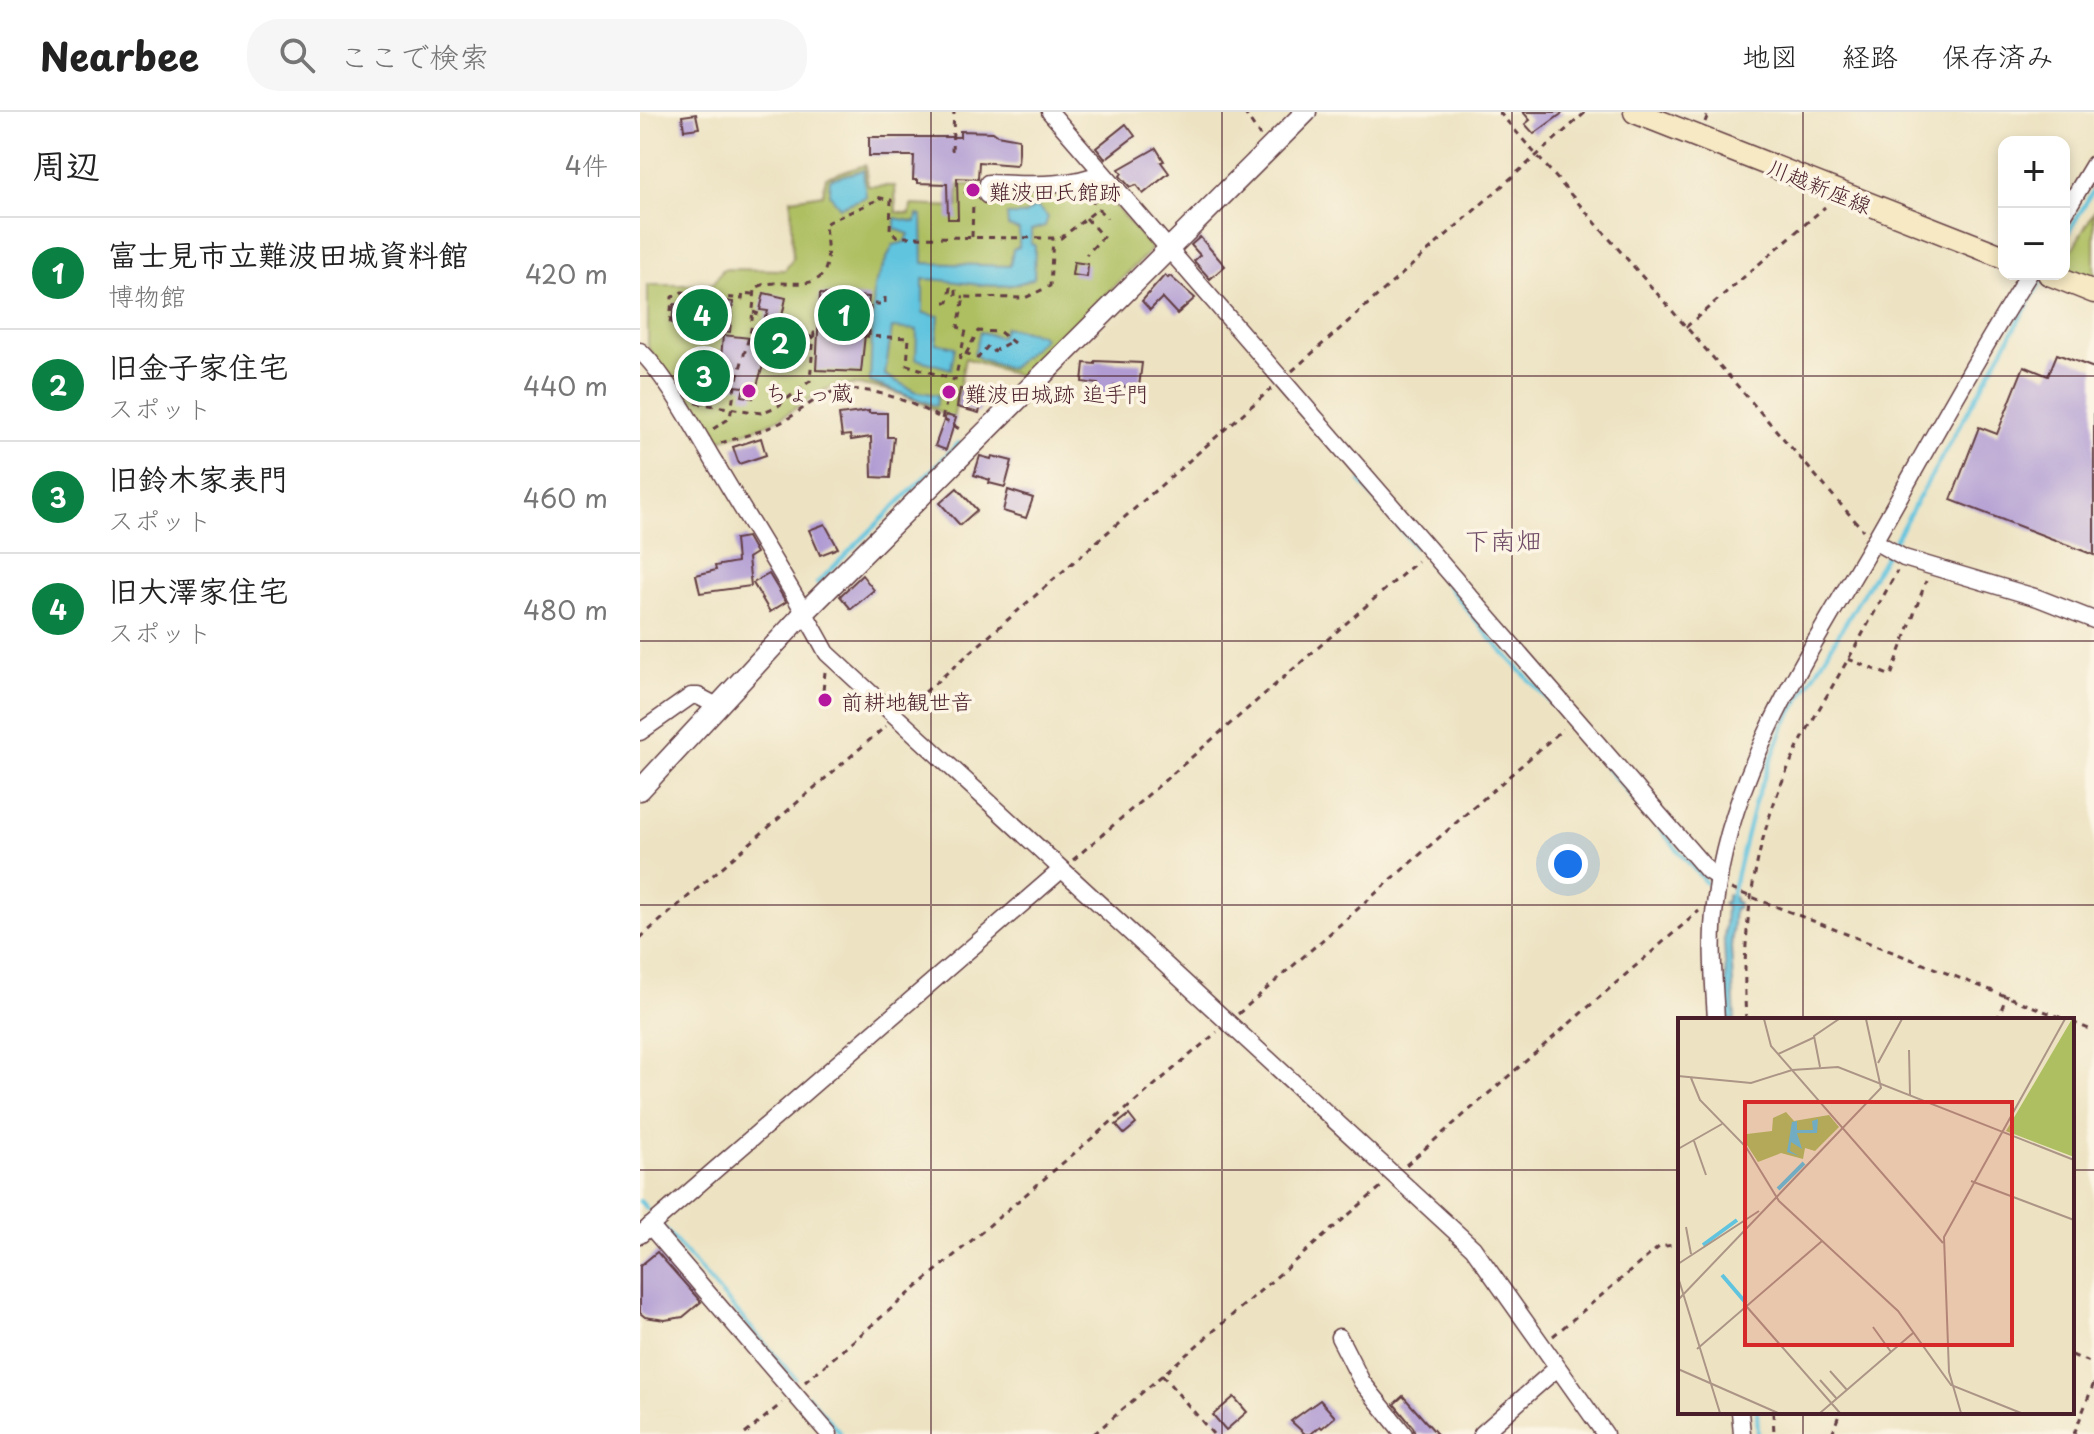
<!DOCTYPE html>
<html lang="ja">
<meta charset="utf-8">
<style>
:root{--surface:#fff;--page:#f6f6f6;--text:#222;--muted:#767676;--line:#e0e0e0;--accent:#0b8043}
body{margin:0;font-family:"Playpen Sans","Klee One",sans-serif;background:var(--page);color:var(--text)}
.controls{position:absolute;right:24px;top:24px;display:grid;overflow:hidden;border-radius:16px;box-shadow:0 4px 12px #0003}
.controls button{width:72px;height:72px;display:grid;place-items:center;padding:0;border:0;border-bottom:2px solid var(--line);background:var(--surface);color:var(--text);font:40px sans-serif}
.you{position:absolute;left:928px;top:752px;width:28px;height:28px;margin:-20px;border:6px solid #fff;border-radius:50%;background:#1a73e8;box-shadow:0 0 0 12px #1a73e833}
.badge{display:grid;place-items:center;width:52px;height:52px;border-radius:50%;background:var(--accent);color:#fff;font-size:26px;font-weight:700}
.pin{position:absolute;translate:-50% -50%;border:4px solid #fff;box-shadow:0 2px 8px #0006}
.list{margin:0;padding:0;list-style:none}
h2{display:flex;justify-content:space-between;align-items:center;height:104px;margin:0;padding:0 32px;font-size:34px}
h2 small{font-size:26px;font-weight:400;color:var(--muted)}
.list li{display:grid;grid-template-columns:52px 1fr auto;gap:24px;align-items:center;box-sizing:border-box;height:112px;padding:0 32px;border-top:2px solid var(--line)}
.list b{display:block;font-size:30px;white-space:nowrap}
.list p{margin:0;font-size:26px;white-space:nowrap;color:var(--muted)}
.list em{font-size:26px;font-style:normal;color:var(--muted)}
.icon{flex:none;width:44px;height:44px;fill:none;stroke:currentColor;stroke-width:2;stroke-linecap:round;stroke-linejoin:round}
.map{position:relative;flex:none;width:1454px;height:1322px;overflow:hidden}
header{display:flex;align-items:center;gap:48px;box-sizing:border-box;height:112px;padding:0 40px;background:var(--surface);border-bottom:2px solid var(--line)}
header strong{font-size:38px}
nav{display:flex;gap:44px;margin-inline-start:auto;font-size:28px}
.search{width:560px;height:72px;background:var(--page);display:flex;align-items:center;gap:20px;box-sizing:border-box;padding:0 28px;border-radius:32px;color:var(--muted);font-size:30px}
main{display:flex}
aside{flex:1;background:var(--surface)}
.map>svg:first-child{display:block}
.green{fill:#aebf62;stroke:#7c6f46;stroke-width:2}
.water{fill:#61c4df;stroke:#567285;stroke-width:2}
.lines{fill:none;stroke-linecap:round;stroke-linejoin:round}
.stream{stroke:#61c4df;stroke-width:4}
.building{fill:#b09bd3}
.minor-casing{stroke:#623c42;stroke-width:19}
.tertiary-casing{stroke:#623c42;stroke-width:23}
.secondary-casing{stroke:#623c42;stroke-width:25}
.path{stroke:#623c42;stroke-width:3;stroke-dasharray:6 6;stroke-linecap:butt}
.minor{stroke:#fff;stroke-width:16}
.tertiary{stroke:#fff;stroke-width:20}
.secondary{stroke:#f6e9c3;stroke-width:22}
.grid{fill:none;stroke:#4a1f2b;stroke-width:2;stroke-opacity:0.55}
.poi-dot{fill:#b5179e;stroke:#fcf5e5;stroke-width:3}
.labels{text-anchor:middle;dominant-baseline:central;stroke-width:7;stroke-linejoin:round;paint-order:stroke}
.street-label{font-size:22px;fill:#4a1f2b;stroke:#fcf5e5}
.poi-label{font-size:22px;fill:#4a1f2b;stroke:#fcf5e5;text-anchor:start}
.quarter-label{font-size:26px;fill:#6e4a66;stroke:#fcf5e5}
.inset-river{fill:none;stroke:#61c4df;stroke-width:4}
.inset-road{fill:none;stroke:#ac9586;stroke-width:2}
.view{fill:#d62828;fill-opacity:0.15;stroke:#d62828;stroke-width:4}
.inset-edge{fill:none;stroke:#4a1f2b;stroke-width:4}
</style>
<header>
<strong>Nearbee</strong>
<div class="search"><svg class="icon" aria-label="search" viewBox="0 0 24 24"><circle cx="10" cy="10" r="6"/><path d="M15 15l6 6"/></svg>ここで検索</div>
<nav><a>地図</a><a>経路</a><a>保存済み</a></nav>
</header>
<main>
<aside>
<h2>周辺<small>4件</small></h2>
<ul class="list">
<li><span class="badge">1</span><div><b>富士見市立難波田城資料館</b><p>博物館</p></div><em>420 m</em></li>
<li><span class="badge">2</span><div><b>旧金子家住宅</b><p>スポット</p></div><em>440 m</em></li>
<li><span class="badge">3</span><div><b>旧鈴木家表門</b><p>スポット</p></div><em>460 m</em></li>
<li><span class="badge">4</span><div><b>旧大澤家住宅</b><p>スポット</p></div><em>480 m</em></li>
</ul>
</aside>
<div class="map">
<svg width="1454" height="1322" viewBox="0 0 1454 1322">
<rect width="100%" height="100%" fill="#fcf5e5"/>
<filter id="ink" filterUnits="userSpaceOnUse"><feTurbulence type="fractalNoise" baseFrequency=".0125" numOctaves="2"/><feDisplacementMap in="SourceGraphic" scale="16" xChannelSelector="R" yChannelSelector="G"/><feConvolveMatrix kernelMatrix="1 2 1 2 8 2 1 2 1" color-interpolation-filters="sRGB"/></filter>
<filter id="wash" filterUnits="userSpaceOnUse"><feTurbulence type="fractalNoise" baseFrequency=".006" numOctaves="4" result="noise"/><feDisplacementMap in="SourceGraphic" scale="32" xChannelSelector="R" yChannelSelector="G"/><feGaussianBlur stdDeviation="1.8" result="paint"/><feColorMatrix in="noise" values="0 0 0 0 0 0 0 0 0 0 0 0 0 0 0 0 0 1.4 0 .05"/><feComposite in="paint" operator="in"/></filter>
<g filter="url(#wash)">
<rect width="100%" height="100%" fill="#ede3c3"/>
<g class="green">
<path d="M225,53L228,74H255L256,100L270,102L271,93L318,95L319,73H340V89L353,90L354,81L358,76L456,72L512,137L382,265L325,246L313,308C280,288 234,266 194,275C174,280 158,296 140,306C120,317 96,322 75,330L68,327L8,235V173H68L74,171L83,157L145,158L153,146L151,87L183,82L186,65Z"/>
<path d="M1454,100V170L1424,158V151Z"/>
</g>
<g class="water">
<path d="M223,58L226,85L200,95L189,82L190,67Z"/>
<path d="M396,94L408,105L405,114L391,118V132L395,133L394,166C362,183 318,167 283,167V201L299,204L296,231L315,235L311,257L276,247L277,218L252,216L245,263L274,279L298,283L296,294L230,270L234,174L253,133L265,130L269,122L255,117V106L276,110L277,103L282,104L283,151L370,154L373,137L379,135V118L368,114L367,103H384Z"/>
<path d="M365,215L400,222L404,226L370,257L341,247L334,242L340,220L360,225Z"/>
<path d="M1087,783L1095,786V790H1098L1097,796H1094L1091,836L1095,908H1088L1084,830L1086,795L1083,791L1087,789Z"/>
</g>
<g class="lines">
<g class="stream">
<path d="M1424,128L1454,77"/>
<path d="M721,370L775,435"/>
<path d="M1251,435L1402,168"/>
<path d="M789,451L851,527L923,604"/>
<path d="M177,471L319,331"/>
<path d="M937,621L1066,771"/>
<path d="M1090,789L1115,690L1144,614L1246,443"/>
<path d="M0,1089L7,1097"/>
<path d="M21,1113L155,1266"/>
<path d="M167,1283L201,1322"/>
<path d="M1117,1300L1118,1322"/>
</g>
</g>
<g id="blocks">
<g class="building">
<path d="M883,0H924L894,22L885,12L890,8Z"/>
<path d="M56,2L59,16L44,18L42,4Z"/>
<path d="M486,12L495,24L465,47L456,36Z"/>
<path d="M320,19L353,20L357,23L379,27V40L378,51L376,53L339,50L338,67L317,66L318,107H308L307,72L278,71V68H273L274,44H229V25H320Z"/>
<path d="M516,36L524,49L521,50L529,61L503,82L496,73L490,75L480,64L482,61L479,57Z"/>
<path d="M560,125L585,154L570,167L554,149L560,143L551,133Z"/>
<path d="M434,150L448,152L447,165L432,163Z"/>
<path d="M525,163L528,166L530,164L555,186L537,202L522,186L510,198L502,189Z"/>
<path d="M124,181L146,186L138,223L159,228L154,251L126,244L113,286L102,284L104,275L40,269L41,255L80,258L83,223L119,227L128,199L120,198Z"/>
<path d="M180,182L229,185L221,260L176,258Z"/>
<path d="M47,183L93,190L90,220L59,217L58,224L43,223L44,213L32,211L34,192L46,193Z"/>
<path d="M1417,242L1454,256V443L1311,388L1339,315L1357,322L1384,254L1408,264Z"/>
<path d="M455,249L502,251L499,275L474,274L472,289L456,287L458,272L442,270L444,251L455,252Z"/>
<path d="M320,277L344,282L339,301L317,295Z"/>
<path d="M229,299V301H247V325H254L250,366L232,365L231,325L211,328L210,323L202,324L199,303Z"/>
<path d="M306,303L316,306L306,338L295,334Z"/>
<path d="M121,326L126,343L99,352L93,335Z"/>
<path d="M340,344L351,347L352,344L372,349L365,375L349,371L350,368L334,363Z"/>
<path d="M317,376L337,398L320,413L300,391Z"/>
<path d="M368,378L393,386L386,406L363,399Z"/>
<path d="M185,412L198,436L180,443L169,418Z"/>
<path d="M107,425L116,441L108,446L111,474L60,481L56,463L76,458L75,454L97,450L95,427Z"/>
<path d="M129,462L146,490L130,500L113,471Z"/>
<path d="M222,463L234,478L211,497L200,484Z"/>
<path d="M489,1003L496,1012L484,1022L476,1013Z"/>
<path d="M17,1140L61,1190L43,1205L25,1208L5,1205L0,1201V1154Z"/>
<path d="M763,1284L786,1310L797,1322H775L773,1315L754,1292Z"/>
<path d="M594,1285L607,1300L586,1318L573,1303Z"/>
<path d="M680,1288L695,1305L682,1316L680,1314L671,1322H665L651,1309Z"/>
</g>
</g>
</g>
<g filter="url(#ink)">
<use href="#blocks" fill-opacity="0" stroke="#623c42" stroke-width="2"/>
<g class="lines">
<g class="minor-casing">
<g id="minor">
<path d="M410,0L1068,759L1079,766"/>
<path d="M347,83L348,71C386,72 427,76 461,61"/>
<path d="M1424,102L1454,52"/>
<path d="M0,239C26,263 55,318 75,351C112,414 152,476 187,541L833,1136L965,1322"/>
<path d="M1234,429L1264,446L1398,486L1454,508"/>
<path d="M0,620L51,584H58L77,594"/>
<path d="M1076,908C1074,870 1070,831 1075,793C1090,655 1173,536 1240,419C1289,333 1336,246 1389,162"/>
<path d="M10,1114L189,1322"/>
<path d="M0,1123L421,758"/>
<path d="M699,1225L722,1270L764,1322"/>
<path d="M1100,1300L1102,1322"/>
<path d="M842,1322L917,1256"/>
</g>
</g>
<g class="tertiary-casing">
<path id="tertiary" d="M0,678L165,500L666,0"/>
</g>
<g class="secondary-casing">
<g id="secondary">
<path d="M995,0L1364,145"/>
<path d="M1409,162L1454,180"/>
</g>
</g>
<g class="path">
<path d="M604,0L620,24"/>
<path d="M859,0L1223,418"/>
<path d="M1065,10L1069,0"/>
<path d="M312,39L314,0"/>
<path d="M458,79L450,84L458,97"/>
<path d="M324,80L333,82"/>
<path d="M446,106L463,125L446,143"/>
<path d="M332,125L333,89"/>
<path d="M305,190H308L311,176H316V184L324,185"/>
<path d="M113,200C135,207 152,221 174,226"/>
<path d="M1046,215L1185,95"/>
<path d="M223,224L269,226L267,253L315,268L326,218L318,215L324,185L385,186L410,174L413,126"/>
<path d="M229,224L230,192H245V184"/>
<path d="M352,240L370,230"/>
<path d="M325,241L338,246L348,234"/>
<path d="M326,242L338,219L360,220L374,231"/>
<path d="M64,256L65,229L40,225L39,217L30,213L32,185L42,180L102,187L103,181L113,182"/>
<path d="M652,259L946,0"/>
<path d="M56,291L121,301L138,294L170,269L174,221H178"/>
<path d="M63,292V272"/>
<path d="M302,307L308,284"/>
<path d="M73,317L90,306L95,274L111,218L115,177C132,162 175,183 185,158C190,146 186,126 185,113L188,110L235,89L236,85L251,88L250,119L258,125L421,126L458,97L467,106"/>
<path d="M81,331C100,325 121,320 140,311C158,302 173,286 193,280C233,269 289,298 321,318"/>
<path d="M1208,547L1251,564L1286,469"/>
<path d="M185,560L183,579H186V584"/>
<path d="M267,596L631,277"/>
<path d="M433,748L778,449"/>
<path d="M1091,777L1427,908"/>
<path d="M0,826L246,614"/>
<path d="M598,902L923,617"/>
<path d="M1106,908C1101,825 1112,740 1145,663C1161,625 1183,591 1203,556C1222,524 1239,492 1257,459"/>
<path d="M1357,908L1367,883"/>
<path d="M1432,910L1454,919"/>
<path d="M766,1053L1059,799"/>
<path d="M913,1224L1019,1135L1040,1132"/>
<path d="M1432,1243L1454,1252"/>
<path d="M522,1263L573,1322"/>
<path d="M165,1270L577,920"/>
<path d="M1133,1300L1134,1322"/>
<path d="M105,1322L142,1291"/>
<path d="M454,1322L742,1074"/>
<path d="M1192,1322L1200,1300"/>
<path d="M1434,1322L1454,1271"/>
</g>
<use href="#minor" class="minor"/>
<use href="#tertiary" class="tertiary"/>
<use href="#secondary" class="secondary"/>
</g>
</g>
<path class="grid" d="M291,0V1322M582,0V1322M872,0V1322M1163,0V908M0,264H1454M0,529H1454M0,793H1454M0,1058H1040M1432,1058H1454M1163,1300V1322"/>
<g class="poi-dot">
<circle cx="333" cy="78" r="8"/>
<circle cx="109" cy="279" r="8"/>
<circle cx="309" cy="280" r="8"/>
<circle cx="185" cy="588" r="8"/>
</g>
<g class="labels">
<g class="street-label">
<text transform="translate(1180 73) rotate(22)">川越新座線</text>
</g>
<g class="poi-label">
<text x="349" y="78">難波田氏館跡</text>
<text x="125" y="279">ちょっ蔵</text>
<text x="325" y="280">難波田城跡 追手門</text>
<text x="201" y="588">前耕地観世音</text>
</g>
<g class="quarter-label">
<text x="863" y="427">下南畑</text>
</g>
</g>
<g transform="translate(1038 906)">
<rect width="396" height="396" fill="#ede3c3"/>
<path d="M394,1H396V139L328,113ZM108,94L116,103L151,97L161,109L137,133L127,130L125,141L103,135L80,144L69,127V116L94,113L95,100Z" fill="#aebf62"/>
<path d="M140,101L139,115H119L124,131L113,124L112,133L121,138L109,134L114,104L119,103V112H135L134,103Z" fill="#61c4df"/>
<path class="inset-river" d="M100,171L126,145M25,227L59,202M44,257L68,285"/>
<path class="inset-road" d="M86,1L93,28L265,225M231,32L232,77M100,36L137,19M200,45L224,1M142,49L136,18L161,1M0,58L73,65L114,52L160,49L396,142M13,60L22,82L68,129L101,183L220,293L273,367L343,395M16,123L28,157M0,131L44,106M293,163L396,202M8,209L13,236M0,246L81,193M0,259L42,395M0,282L203,70L188,1M69,289L162,395M195,309L213,334M19,331L144,223M0,351L100,395M152,353L169,372M142,362L159,381M142,395L235,315M283,395L271,354L266,219L387,1"/>
<path class="view" d="M67,84H334V327H67Z"/>
<rect width="396" height="396" class="inset-edge"/>
</g>
</svg>
<div class="controls">
<button>+</button>
<button>−</button>
</div>
<div class="you"></div>
<div class="pin badge" style="left:204px;top:203px">1</div>
<div class="pin badge" style="left:140px;top:231px">2</div>
<div class="pin badge" style="left:64px;top:264px">3</div>
<div class="pin badge" style="left:62px;top:203px">4</div>
</div>
</main>
